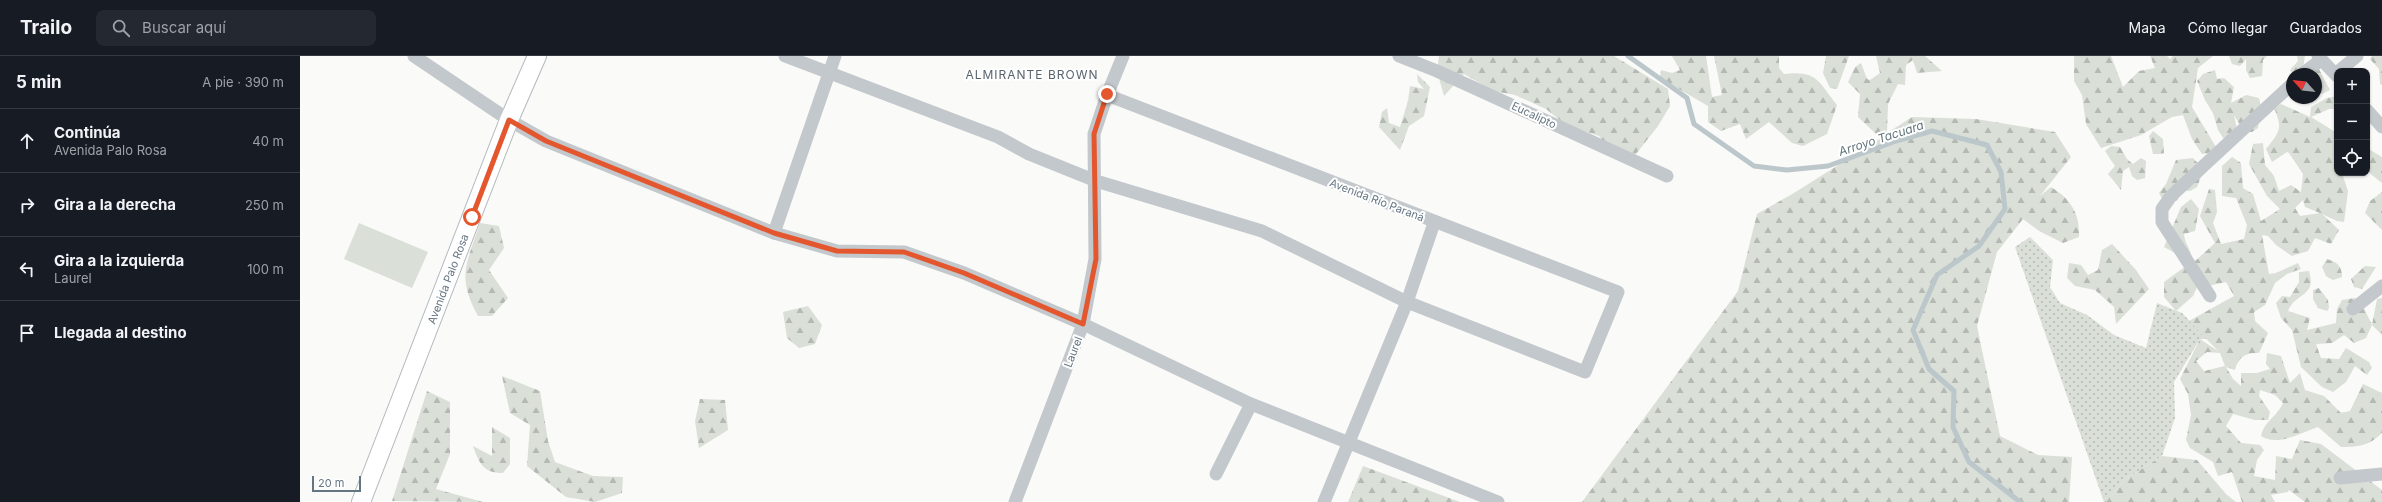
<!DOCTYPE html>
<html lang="es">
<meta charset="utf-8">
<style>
:root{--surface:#171b24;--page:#242831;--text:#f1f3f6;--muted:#9ea1a6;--line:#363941}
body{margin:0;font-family:Inter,sans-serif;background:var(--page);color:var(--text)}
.controls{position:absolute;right:12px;top:12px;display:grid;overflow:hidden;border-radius:8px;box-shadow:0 1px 3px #0004}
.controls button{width:36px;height:36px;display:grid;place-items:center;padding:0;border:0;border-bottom:1px solid var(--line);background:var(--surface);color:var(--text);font:20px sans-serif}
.compass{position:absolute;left:1986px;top:12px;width:36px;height:36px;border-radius:50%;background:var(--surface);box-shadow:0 1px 3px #0004;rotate:297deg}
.scale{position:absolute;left:12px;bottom:10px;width:49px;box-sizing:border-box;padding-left:4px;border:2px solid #657683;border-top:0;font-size:11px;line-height:14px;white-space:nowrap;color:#657683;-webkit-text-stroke:3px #fff;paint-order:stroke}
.stop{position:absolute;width:12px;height:12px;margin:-9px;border:3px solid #e4572e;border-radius:50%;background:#fff}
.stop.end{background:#e4572e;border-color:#fff;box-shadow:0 1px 4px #0008}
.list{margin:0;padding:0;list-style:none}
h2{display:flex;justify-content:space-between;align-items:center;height:52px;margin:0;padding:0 16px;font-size:17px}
h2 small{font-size:13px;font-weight:400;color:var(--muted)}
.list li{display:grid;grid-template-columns:26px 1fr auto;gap:12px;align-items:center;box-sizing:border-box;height:64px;padding:0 16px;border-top:1px solid var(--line)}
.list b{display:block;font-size:15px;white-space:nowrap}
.list p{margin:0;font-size:13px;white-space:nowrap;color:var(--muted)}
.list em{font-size:13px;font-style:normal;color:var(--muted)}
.icon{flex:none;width:22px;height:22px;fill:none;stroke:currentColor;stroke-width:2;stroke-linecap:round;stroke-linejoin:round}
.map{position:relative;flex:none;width:2082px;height:446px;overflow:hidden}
header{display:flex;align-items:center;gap:24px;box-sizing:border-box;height:56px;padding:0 20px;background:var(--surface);border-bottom:1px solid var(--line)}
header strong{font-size:19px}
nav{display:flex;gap:22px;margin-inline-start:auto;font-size:14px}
.search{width:280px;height:36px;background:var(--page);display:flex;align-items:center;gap:10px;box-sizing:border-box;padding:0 14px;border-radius:8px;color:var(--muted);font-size:15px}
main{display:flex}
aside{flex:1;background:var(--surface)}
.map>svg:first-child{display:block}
.grass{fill:url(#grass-dots)}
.forest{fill:url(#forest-firs);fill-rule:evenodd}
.garden{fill:#dadfd7}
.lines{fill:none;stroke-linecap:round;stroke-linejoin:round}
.stream{stroke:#bbc7cb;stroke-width:5}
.secondary-casing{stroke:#b3babf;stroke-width:20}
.minor{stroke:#c3c8cc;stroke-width:13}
.secondary{stroke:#fff;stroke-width:18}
.route{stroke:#e4572e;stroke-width:5}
.labels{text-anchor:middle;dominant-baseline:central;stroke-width:4;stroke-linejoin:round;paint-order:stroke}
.street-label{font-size:11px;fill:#657683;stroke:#fff}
.neighbourhood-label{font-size:12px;letter-spacing:1px;fill:#57646e;stroke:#fff}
.water-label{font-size:12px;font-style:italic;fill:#60757c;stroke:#fff}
</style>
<header>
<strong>Trailo</strong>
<div class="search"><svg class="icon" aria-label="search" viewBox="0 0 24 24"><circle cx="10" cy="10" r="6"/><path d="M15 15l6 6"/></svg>Buscar aquí</div>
<nav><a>Mapa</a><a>Cómo llegar</a><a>Guardados</a></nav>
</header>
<main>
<aside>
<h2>5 min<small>A pie · 390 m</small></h2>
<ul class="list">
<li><svg class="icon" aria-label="ahead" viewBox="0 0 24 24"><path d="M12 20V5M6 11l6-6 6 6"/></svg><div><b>Continúa</b><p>Avenida Palo Rosa</p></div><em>40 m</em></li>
<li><svg class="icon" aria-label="right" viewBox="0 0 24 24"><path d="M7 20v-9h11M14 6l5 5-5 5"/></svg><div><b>Gira a la derecha</b></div><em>250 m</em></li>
<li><svg class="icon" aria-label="left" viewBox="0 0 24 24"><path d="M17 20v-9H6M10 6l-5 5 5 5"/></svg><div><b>Gira a la izquierda</b><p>Laurel</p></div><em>100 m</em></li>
<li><svg class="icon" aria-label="arrive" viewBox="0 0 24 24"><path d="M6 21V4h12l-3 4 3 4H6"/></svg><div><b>Llegada al destino</b></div></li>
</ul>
</aside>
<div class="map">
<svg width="2082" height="446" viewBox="0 0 2082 446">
<defs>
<pattern id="grass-dots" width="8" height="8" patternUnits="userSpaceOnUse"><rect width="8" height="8" fill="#dadfd7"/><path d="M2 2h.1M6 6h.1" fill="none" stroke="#b4b9b4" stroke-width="1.8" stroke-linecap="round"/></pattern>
<pattern id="forest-firs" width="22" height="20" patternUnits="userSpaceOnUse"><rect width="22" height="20" fill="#dadfd7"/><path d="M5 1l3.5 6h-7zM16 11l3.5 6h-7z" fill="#b4b9b4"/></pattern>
</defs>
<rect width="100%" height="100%" fill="#fafaf8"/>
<path class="grass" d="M1730,181L1753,204L1750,231L1760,247L1787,259L1814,279L1846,292L1857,247L1882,257L1907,283H1900L1874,326L1875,362L1862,400L1826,423L1806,446H1804L1715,191Z"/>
<g class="forest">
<path d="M1139,0H1314L1368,33L1370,50L1358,70L1332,103L1313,98L1299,80L1266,69L1246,53L1215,39L1193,35L1164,18L1144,40L1137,15Z"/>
<path d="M1372,0H1406L1412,41L1422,39L1414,0H1479V12L1484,18C1517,14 1518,25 1537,49L1527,78L1503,90L1492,87L1469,66L1446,83L1440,68L1421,75L1408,66V50L1360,22L1361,14L1372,17L1380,14Z"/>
<path d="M1526,0H1549L1537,33L1530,32L1523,17Z"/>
<path d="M1576,0H1625L1642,15L1617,17L1613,4L1606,9L1605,29L1598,28L1588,48L1587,77L1612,61L1676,63L1755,76L1771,101L1740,140L1751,131C1771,143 1780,158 1779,181L1763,187L1739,175L1723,163L1697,196L1677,270L1700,380L1738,399L1772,401L1769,446H1282L1438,235L1457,158L1494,137L1584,80L1576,78L1558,61L1560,38L1548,26L1555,11L1561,7L1567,23L1570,24L1580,17Z"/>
<path d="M1774,0H1811L1823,31L1839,15L1855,12L1850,0H1867L1870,3L1873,0H1913L1898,12L1892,51L1919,96L1902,98L1892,83L1883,59L1872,61L1841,79L1801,92L1786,68L1782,39L1774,25Z"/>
<path d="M1929,0H1967L1963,4L1962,20L1950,22L1946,14V3L1940,10L1932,8Z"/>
<path d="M1997,0H2005L2002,18H1993L1990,14L1998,5Z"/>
<path d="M2072,0H2082V29L2080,28L2079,13L2070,3Z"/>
<path d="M2019,13L2030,34L2022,38L2016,34V18H2004Z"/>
<path d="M1915,14L1917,23L1924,22L1934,31L1931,47L1946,39L1959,42L1961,51L1958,72L1952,76H1944L1934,59L1938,78L1929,91L1918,74L1913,57L1905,44L1897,25L1903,18Z"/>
<path d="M1117,18L1130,31L1124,60L1109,70L1100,94L1079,71L1082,56L1087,52L1089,67L1100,71L1108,45L1110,30L1124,33L1118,26Z"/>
<path d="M2037,40V56L2035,53H2029L2011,61L2037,77V117H2042L2048,135L2044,166L2037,165L2022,158L2039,174L2031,188L2015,182L2008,195L1992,200L1976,189L1968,180L1962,179L1969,218L1976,217L1998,207L2001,213L1987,218L1975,227L1965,249L1954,256L1955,265L1968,277L1959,297C1946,296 1938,301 1935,314L1926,311L1933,323L1941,330V317H1957L1970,313L1966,308L1967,297L1981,300L1990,327L2000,317L2005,334L2024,340L2041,357L2050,355L2063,328L2082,337V377C2069,390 2058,391 2041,391L2018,371C1999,377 1980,391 1961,380C1965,364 1977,361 1983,347L1975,339L1960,334L1959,340L1970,356L1968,364H1955L1933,358L1926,370L1941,387L1960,389L1964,394L1957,404L1954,420L1975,424L1976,400L1992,403L2000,384L2021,388L2082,434V446H2005L1989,434L1988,436L1971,439L1975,446H1942L1932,416L1918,420L1913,406L1890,392L1886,384L1891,359L1888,338L1880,323L1900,283L1918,295L1889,265L1934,240L1926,226L1908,230L1899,227L1893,240L1876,255L1864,241V226L1886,210V203L1864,191L1881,151L1891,143L1899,153L1895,175L1884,178C1885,189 1892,194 1893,207L1915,187L1900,160L1909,133L1915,134L1917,156L1913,167L1921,188L1944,183L1947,169L1936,142L1922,140V110L1932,101L1941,107L1943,132L1953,138L1961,165L1980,153L1967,140L1949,108L1953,88L1963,87L1965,109L1974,120L1979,135L1991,129L2001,136L2003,118L1989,97L1987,96L1972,106L1966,93C1980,75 1983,73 1974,52L1981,48L2010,61L2011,51L2027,42ZM2003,144L2005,151L2020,157L2000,160L1995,152ZM1907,296L1920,297L1925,310L1904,315L1896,305Z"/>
<path d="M1853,75L1863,83L1864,98H1853L1849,80Z"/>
<path d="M1811,90L1820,91L1827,103L1833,108L1841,102L1846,105L1845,122L1837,124L1832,120L1829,111L1823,115L1821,134L1808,118L1815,110L1805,95Z"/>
<path d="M2067,92L2082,101V127L2067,115Z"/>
<path d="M1893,102L1904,114L1897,131L1890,135L1880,133L1878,144L1865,148L1859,137L1866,128L1876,104Z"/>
<path d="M2082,136V174L2065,157L2070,145Z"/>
<path d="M180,167L199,170L204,192L189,214L208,242L192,260H178C156,220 167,207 180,167Z"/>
<path d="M1812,188L1836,214L1849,233L1816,268L1814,251L1795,234L1775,230L1767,222L1769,207L1781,209L1788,219L1798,214L1802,194Z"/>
<path d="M2027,203C2037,206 2042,210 2042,221L2033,224L2026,220L2022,211Z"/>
<path d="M2065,210L2076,211L2062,233L2054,231L2051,223Z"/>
<path d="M2009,215C2017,241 1996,236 1988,255L2010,262L2007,274L2036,267L2037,253L2042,244L2055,242L2063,250L2072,269L2077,243L2082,242V279L2072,269L2066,282L2054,287L2044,279L2032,287L2016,288L2021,302L2039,303L2046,292L2069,306L2072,312L2067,319L2055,310L2046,326L2033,336L2022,331L2001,311L1992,274L1981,262L1976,247L1982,240L1990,241L1999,226V216Z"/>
<path d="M2019,232L2028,244L2029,252L2027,255L2018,252L2013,243V234Z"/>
<path d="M508,250L522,269L515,288L499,292L487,282L483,256Z"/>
<path d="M202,320L240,335L248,385L255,406L293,420L323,421L322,437L295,446L266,441L227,410L230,369L210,357Z"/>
<path d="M127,335L150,346V398L136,433L183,446L92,445Z"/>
<path d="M400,343L425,344L428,374L399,392L395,365Z"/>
<path d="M192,371L210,382V408L203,417C183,417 179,407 173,390L192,400Z"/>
<path d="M1862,400L1897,404L1926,438L1936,446H1806L1826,423Z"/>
<path d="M1063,410L1160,446H1048Z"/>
</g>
<path class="garden" d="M59,167L128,196L112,232L44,203Z"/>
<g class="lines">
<path class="stream" d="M1328,0L1387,42L1394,68L1454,110L1487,114L1528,110L1596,85L1632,75L1687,89L1701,116L1705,153L1679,190L1637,219L1613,274L1629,313L1654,335L1653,371L1669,406L1720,446"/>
<g class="secondary-casing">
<path id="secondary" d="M61,446L209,64L237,0"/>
</g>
<g class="minor">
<path d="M114,0L209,64L246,85L474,177L537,195L604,196L664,217L783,268L951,348L1198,446"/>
<path d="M485,0L698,81L729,98L796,125L962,175L1107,246L1285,316L1318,236L807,39"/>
<path d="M1099,0L1137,15L1367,120"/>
<path d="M2018,0L2037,20"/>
<path d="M2039,15L2057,0"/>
<path d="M2002,18L2021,4"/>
<path d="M2067,54L2082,71"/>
<path d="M474,177L535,0"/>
<path d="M1910,240L1862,166V153L1871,140L1992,28"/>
<path d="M2053,253L2082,230"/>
<path d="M916,418L951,348"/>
<path d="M2040,422L2082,418"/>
<path d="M715,446L783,268L795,203L794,78L807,39L823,0"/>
<path d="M1024,446L1107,246L1134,167"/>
</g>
<use href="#secondary" class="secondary"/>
</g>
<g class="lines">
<path class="route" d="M172,161L209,64L246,85L474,177L537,195L604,196L664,217L783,268L796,203L794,78L807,38"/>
</g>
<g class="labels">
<g class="street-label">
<text transform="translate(1234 59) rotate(25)">Eucalipto</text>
<text transform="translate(1077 144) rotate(21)">Avenida Río Paraná</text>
<text transform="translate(148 223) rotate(-69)">Avenida Palo Rosa</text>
<text transform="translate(773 296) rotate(-69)">Laurel</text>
</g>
<g class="neighbourhood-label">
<text x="732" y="18">ALMIRANTE BROWN</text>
</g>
<g class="water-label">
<text transform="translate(1581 82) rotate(-18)">Arroyo Tacuara</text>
</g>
</g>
</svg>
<div class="controls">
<button>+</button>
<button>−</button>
<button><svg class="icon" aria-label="locate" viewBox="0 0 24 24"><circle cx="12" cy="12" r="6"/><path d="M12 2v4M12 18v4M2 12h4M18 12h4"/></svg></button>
</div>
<svg class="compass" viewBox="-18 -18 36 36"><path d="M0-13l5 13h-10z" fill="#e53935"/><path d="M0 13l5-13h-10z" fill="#9ea1a6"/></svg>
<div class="scale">20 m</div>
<div class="stop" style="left:172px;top:161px"></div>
<div class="stop end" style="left:807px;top:38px"></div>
</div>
</main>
